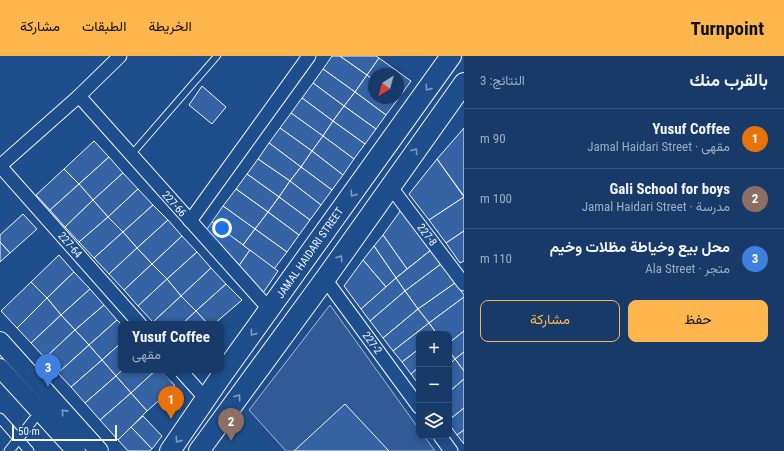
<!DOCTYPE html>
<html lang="ar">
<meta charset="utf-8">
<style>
:root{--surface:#173a69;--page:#20416f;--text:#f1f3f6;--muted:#9eadc0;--line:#36547d;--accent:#ffb74d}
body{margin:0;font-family:"Roboto Condensed",Vazirmatn,sans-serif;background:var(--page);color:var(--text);direction:rtl}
.controls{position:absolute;right:12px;bottom:12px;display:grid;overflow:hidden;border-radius:8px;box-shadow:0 2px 6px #0003}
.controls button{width:36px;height:36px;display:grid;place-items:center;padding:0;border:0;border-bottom:1px solid var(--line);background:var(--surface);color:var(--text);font:20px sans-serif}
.compass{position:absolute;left:368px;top:12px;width:36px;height:36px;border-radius:50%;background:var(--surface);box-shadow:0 2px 6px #0003;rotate:217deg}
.scale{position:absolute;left:12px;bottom:10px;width:105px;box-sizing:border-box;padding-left:4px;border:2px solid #f2f6ff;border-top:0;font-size:11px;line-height:14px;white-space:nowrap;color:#f2f6ff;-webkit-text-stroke:3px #1f4e8c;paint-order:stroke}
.you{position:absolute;left:222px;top:172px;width:14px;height:14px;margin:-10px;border:3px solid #fff;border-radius:50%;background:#1a73e8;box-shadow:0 0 0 6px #1a73e833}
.badge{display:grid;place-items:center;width:26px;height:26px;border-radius:50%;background:var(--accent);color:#fff;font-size:13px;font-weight:700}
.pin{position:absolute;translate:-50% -33px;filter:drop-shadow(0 1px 2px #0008)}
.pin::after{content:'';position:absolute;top:21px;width:14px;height:12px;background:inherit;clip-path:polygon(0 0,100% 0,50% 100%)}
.popup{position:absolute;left:118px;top:265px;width:106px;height:52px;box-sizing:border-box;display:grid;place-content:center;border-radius:8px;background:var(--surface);filter:drop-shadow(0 1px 3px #0005);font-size:13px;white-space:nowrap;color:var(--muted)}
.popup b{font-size:15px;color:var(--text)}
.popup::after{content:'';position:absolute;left:50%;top:100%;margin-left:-8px;border:8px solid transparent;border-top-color:var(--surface)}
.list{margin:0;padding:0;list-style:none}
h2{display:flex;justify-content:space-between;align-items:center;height:52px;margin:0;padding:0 16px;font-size:17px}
h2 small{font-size:13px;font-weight:400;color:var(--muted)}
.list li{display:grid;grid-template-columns:26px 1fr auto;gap:12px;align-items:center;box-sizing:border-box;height:60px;padding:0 16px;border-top:1px solid var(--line)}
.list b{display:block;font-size:15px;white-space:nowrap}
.list p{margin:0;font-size:13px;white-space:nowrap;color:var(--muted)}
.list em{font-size:13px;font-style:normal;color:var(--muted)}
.actions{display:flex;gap:8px;padding:12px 16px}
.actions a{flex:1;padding:9px 0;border:1px solid var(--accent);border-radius:8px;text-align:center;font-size:14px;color:var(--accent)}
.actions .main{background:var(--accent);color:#111}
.icon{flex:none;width:22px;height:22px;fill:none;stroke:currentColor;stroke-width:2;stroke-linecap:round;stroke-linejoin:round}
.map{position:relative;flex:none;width:464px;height:395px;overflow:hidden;direction:ltr}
header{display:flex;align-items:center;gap:24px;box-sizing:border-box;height:56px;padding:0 20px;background:var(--accent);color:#111}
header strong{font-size:19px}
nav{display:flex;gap:22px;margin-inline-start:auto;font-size:14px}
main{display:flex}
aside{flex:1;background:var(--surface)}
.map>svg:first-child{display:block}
.built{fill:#305b95;stroke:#a8bbd7}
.building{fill:#3563a3;stroke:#f2f6ff}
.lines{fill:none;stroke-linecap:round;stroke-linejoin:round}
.service-casing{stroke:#f2f6ff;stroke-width:8}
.pedestrian-casing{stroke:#f2f6ff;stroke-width:11}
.minor-casing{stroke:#f2f6ff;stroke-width:15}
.secondary-casing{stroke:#f2f6ff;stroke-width:20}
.primary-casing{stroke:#f2f6ff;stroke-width:22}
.service{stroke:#1f4e8c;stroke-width:6}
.pedestrian{stroke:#1f4e8c;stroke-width:9}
.minor{stroke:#1f4e8c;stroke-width:13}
.secondary{stroke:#1f4e8c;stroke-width:18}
.primary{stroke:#1f4e8c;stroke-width:20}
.oneway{stroke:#7e9ac0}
.labels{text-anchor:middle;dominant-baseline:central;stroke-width:3;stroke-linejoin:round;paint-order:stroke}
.street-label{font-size:11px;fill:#f2f6ff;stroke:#1f4e8c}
</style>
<header>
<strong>Turnpoint</strong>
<nav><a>الخريطة</a><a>الطبقات</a><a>مشاركة</a></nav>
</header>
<main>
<aside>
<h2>بالقرب منك<small>النتائج: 3</small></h2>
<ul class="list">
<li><span class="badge" style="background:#e8710a">1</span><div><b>Yusuf Coffee</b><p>مقهى · Jamal Haidari Street</p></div><em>90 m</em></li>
<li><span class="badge" style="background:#8d6e63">2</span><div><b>Gali School for boys</b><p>مدرسة · Jamal Haidari Street</p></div><em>100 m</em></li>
<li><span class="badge" style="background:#3f7fe0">3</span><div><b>محل بيع وخياطة مظلات وخيم</b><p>متجر · Ala Street</p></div><em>110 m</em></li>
</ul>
<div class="actions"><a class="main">حفظ</a><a>مشاركة</a></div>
</aside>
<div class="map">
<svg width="464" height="395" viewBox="0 0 464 395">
<rect width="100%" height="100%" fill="#1f4e8c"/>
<path class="built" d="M330,249L419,373V380H424L435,395H286L249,354Z"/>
<g class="building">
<path d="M332,0H340L367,19L355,36L323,13Z"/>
<path d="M340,0H376L379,2L367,19Z"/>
<path d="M379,2L411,25L398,43V18H374V25L367,19Z"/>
<path d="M323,13L355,36L344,50L313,27Z"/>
<path d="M367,19L374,25V42L398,43L386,59L355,36Z"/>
<path d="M313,27L344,50L333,65L302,42Z"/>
<path d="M202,30L226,51L212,68L189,49Z"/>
<path d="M355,36L386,59L376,73L344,50Z"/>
<path d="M302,42L333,65L323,80L291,57Z"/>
<path d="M344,50L376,73L365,88L333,65Z"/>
<path d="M291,57L323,80L312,95L280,72Z"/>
<path d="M333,65L365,88L354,103L323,80Z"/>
<path d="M280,72L312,95L301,111L269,87Z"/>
<path d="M464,72V140L437,103Z"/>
<path d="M323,80L354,103L343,119L312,95Z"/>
<path d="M94,85L109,101L79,128L64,113Z"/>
<path d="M269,87L301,111L290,125L258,103Z"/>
<path d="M312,95L343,119L332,134L301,111Z"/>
<path d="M109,101L123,117L93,144L79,128Z"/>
<path d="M258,103L290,125L279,141L247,118Z"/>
<path d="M437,103L464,141L429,164L409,138Z"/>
<path d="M301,111L332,134L321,149L290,125Z"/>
<path d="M64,113L79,128L50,154L36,139Z"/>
<path d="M123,117L138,133L108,161L93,144Z"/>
<path d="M247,118L279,141L268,156L236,133Z"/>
<path d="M290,125L321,149L310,164L279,141Z"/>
<path d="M79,128L93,144L65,171L50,154Z"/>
<path d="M138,133L153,149L123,176L108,161Z"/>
<path d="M236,133L268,156L255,173L223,150Z"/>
<path d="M279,141L310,164L299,179L268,156Z"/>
<path d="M464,141V175L446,187L429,164Z"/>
<path d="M93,144L108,161L79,186L65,171Z"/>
<path d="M153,149L168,164L137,192L123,176Z"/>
<path d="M223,150L255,173L243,189L212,166Z"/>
<path d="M401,154L431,194L407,213L383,179Z"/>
<path d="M268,156L299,179L287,196L255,173Z"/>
<path d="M23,158L37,173L10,197L0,186V179Z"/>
<path d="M108,161L123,176L94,202L79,186Z"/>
<path d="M168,164L182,180L152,208L137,192Z"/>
<path d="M212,166L250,194L238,211L205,176Z"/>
<path d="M255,173L287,196L274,213L243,189Z"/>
<path d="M464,175V205L460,207L446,187Z"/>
<path d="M123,176L137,192L109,218L94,202Z"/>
<path d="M383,179L407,213L396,222L374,190Z"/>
<path d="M182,180L197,196L167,223L152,208Z"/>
<path d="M0,186L10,197L0,206Z"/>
<path d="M374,190L396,222L386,231L363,204Z"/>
<path d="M137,192L152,208L124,234L109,218Z"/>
<path d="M250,194L278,215L263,237L238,211Z"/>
<path d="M431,194L441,208L405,235L396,222Z"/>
<path d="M197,196L211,212L181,240L167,223Z"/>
<path d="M59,199L74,216L47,242L31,226Z"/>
<path d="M363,204L386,231L361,253L344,230Z"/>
<path d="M152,208L167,223L138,250L124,234Z"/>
<path d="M441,208L455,227L418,253L405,235Z"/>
<path d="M211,212L226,228L196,255L181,240Z"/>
<path d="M74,216L90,233L61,259L47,242Z"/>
<path d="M396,222L405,235L370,265L361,253Z"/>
<path d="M167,223L181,240L153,266L138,250Z"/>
<path d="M31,226L47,242L17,272L1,255Z"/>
<path d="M455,227L464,239V241L429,267L418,253Z"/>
<path d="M226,228L242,244L214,268H208L196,255Z"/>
<path d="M90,233L104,249L75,274L61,259Z"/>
<path d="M405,235L418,253L383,282L370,265Z"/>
<path d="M181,240L196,255L182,268H155L153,266Z"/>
<path d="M464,241V275L449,287V278H437L429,267Z"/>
<path d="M47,242L61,259L31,287L17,272Z"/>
<path d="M104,249L117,264L89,289L75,274Z"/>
<path d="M418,253L429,267L393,295L383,282Z"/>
<path d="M196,255L208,268H182Z"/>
<path d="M61,259L75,274L45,302L31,287Z"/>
<path d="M117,264L121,268V287L102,304L89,289Z"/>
<path d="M429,267L437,278H419V293L402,306L393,295Z"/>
<path d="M75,274L89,289L58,317L45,302Z"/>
<path d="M464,275V296L455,303L449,295V287Z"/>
<path d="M121,287V314H122L116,320L102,304Z"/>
<path d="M89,289L102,304L71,331L58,317Z"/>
<path d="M419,293V311L411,318L402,306Z"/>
<path d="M449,295L455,303L449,309Z"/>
<path d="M464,296V315L455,303Z"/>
<path d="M455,303L464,315V323L449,336V309Z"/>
<path d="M102,304L116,320L85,347L71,331Z"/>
<path d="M419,311V329L411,318Z"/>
<path d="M122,314H156L131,337L116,320Z"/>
<path d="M156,314H161L175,330L147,355L131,337Z"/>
<path d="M116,320L131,337L100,364L85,347Z"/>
<path d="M464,323V352L449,364V336Z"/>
<path d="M131,337L147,355L118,384L100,364Z"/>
<path d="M345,348L389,395H294Z"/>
<path d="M464,352V374L457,379L449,368V364Z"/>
<path d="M143,360L162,380L152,393L131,371Z"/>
<path d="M131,371L152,393L150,395H128L118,384Z"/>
<path d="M464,374V388L457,379Z"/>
</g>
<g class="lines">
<g class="service-casing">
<path id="service" d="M131,99L217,0"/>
</g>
<g class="pedestrian-casing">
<g id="pedestrian">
<path d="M0,362L29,395"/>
<path d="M9,395L33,364"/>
</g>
</g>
<g class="minor-casing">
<g id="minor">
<path d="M79,40L270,254"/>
<path d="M0,110L140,268"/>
<path d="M0,110L79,40L120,0"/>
<path d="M390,130L464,228"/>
<path d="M190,165L309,0"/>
<path d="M325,223L419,351"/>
<path d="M180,314L206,343"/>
<path d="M440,380L451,395"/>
</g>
</g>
<g class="secondary-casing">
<g id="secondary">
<path d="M0,285L99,395"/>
<path d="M0,312L76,395"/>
</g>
</g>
<g class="primary-casing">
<g id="primary">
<path d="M170,395L220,322L451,0"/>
<path d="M199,395L325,223L464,27"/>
</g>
</g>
<use href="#service" class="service"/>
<use href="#pedestrian" class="pedestrian"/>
<use href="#minor" class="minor"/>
<use href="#secondary" class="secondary"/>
<use href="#primary" class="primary"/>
</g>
<defs><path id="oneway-chevron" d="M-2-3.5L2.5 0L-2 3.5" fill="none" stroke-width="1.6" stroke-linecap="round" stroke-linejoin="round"/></defs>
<g class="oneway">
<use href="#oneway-chevron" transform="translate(428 32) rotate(125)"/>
<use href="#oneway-chevron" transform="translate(415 95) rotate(-54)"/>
<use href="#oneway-chevron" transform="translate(353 138) rotate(125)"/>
<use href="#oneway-chevron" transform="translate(340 202) rotate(-55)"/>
<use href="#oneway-chevron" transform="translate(253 277) rotate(126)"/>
<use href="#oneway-chevron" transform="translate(238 341) rotate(-54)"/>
<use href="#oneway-chevron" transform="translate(64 356) rotate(-132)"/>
<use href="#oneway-chevron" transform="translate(178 384) rotate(125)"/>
</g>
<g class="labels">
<g class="street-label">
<text transform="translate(174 148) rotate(48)">227-66</text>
<text transform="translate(427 179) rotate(53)">227-8</text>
<text transform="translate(70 189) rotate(49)">227-64</text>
<text transform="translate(310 197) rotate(-55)">JAMAL HAIDARI STREET</text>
<text transform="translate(372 287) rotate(54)">227-2</text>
</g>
</g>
</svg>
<div class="controls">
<button>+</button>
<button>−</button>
<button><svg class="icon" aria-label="layers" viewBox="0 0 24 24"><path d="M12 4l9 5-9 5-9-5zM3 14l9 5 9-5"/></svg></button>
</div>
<svg class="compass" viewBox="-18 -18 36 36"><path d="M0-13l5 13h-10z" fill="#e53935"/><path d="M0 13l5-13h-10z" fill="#9eadc0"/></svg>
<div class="scale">50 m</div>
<div class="you"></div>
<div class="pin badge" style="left:171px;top:363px;background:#e8710a">1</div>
<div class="popup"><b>Yusuf Coffee</b>مقهى</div>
<div class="pin badge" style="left:231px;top:385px;background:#8d6e63">2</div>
<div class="pin badge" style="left:48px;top:331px;background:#3f7fe0">3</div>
</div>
</main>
